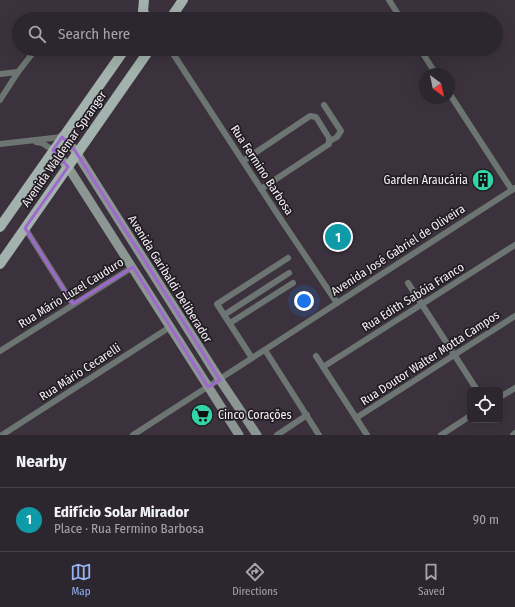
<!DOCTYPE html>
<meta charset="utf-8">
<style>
:root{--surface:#2c262e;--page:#38323a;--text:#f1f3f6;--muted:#a6a5aa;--line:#48434a;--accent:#95b2f1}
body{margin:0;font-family:"Fira Sans Condensed",sans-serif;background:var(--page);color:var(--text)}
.controls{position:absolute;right:12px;bottom:12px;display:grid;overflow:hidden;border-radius:6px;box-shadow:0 4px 16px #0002}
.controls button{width:36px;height:36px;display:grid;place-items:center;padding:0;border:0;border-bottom:1px solid var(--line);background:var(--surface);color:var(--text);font:20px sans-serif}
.compass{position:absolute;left:419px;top:68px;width:36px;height:36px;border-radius:50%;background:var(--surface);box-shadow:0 4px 16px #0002;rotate:147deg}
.you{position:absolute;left:304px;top:301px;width:14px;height:14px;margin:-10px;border:3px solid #fff;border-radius:50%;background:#1a73e8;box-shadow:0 0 0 6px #1a73e833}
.badge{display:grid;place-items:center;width:26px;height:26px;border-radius:50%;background:var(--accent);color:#fff;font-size:13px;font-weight:700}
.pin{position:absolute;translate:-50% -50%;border:2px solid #fff;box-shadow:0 1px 4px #0006}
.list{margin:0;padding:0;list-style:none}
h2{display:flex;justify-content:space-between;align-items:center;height:52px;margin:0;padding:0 16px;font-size:17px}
h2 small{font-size:13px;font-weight:400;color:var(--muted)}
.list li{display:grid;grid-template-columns:26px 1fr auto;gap:12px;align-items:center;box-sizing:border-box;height:64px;padding:0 16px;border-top:1px solid var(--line)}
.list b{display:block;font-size:15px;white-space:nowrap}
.list p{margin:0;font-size:13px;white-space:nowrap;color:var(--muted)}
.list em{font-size:13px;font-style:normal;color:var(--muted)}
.icon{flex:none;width:22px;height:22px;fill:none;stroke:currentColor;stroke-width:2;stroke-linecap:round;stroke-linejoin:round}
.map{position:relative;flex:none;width:515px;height:435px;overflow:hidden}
.search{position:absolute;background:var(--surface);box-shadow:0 4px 16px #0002;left:12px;right:12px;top:12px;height:44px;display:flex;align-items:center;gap:10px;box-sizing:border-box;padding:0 14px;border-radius:22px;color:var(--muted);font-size:15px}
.sheet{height:116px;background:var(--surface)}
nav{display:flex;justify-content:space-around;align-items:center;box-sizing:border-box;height:56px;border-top:1px solid var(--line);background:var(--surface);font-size:11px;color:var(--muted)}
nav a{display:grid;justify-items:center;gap:2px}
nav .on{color:var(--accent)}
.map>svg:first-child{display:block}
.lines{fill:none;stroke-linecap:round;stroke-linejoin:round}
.street{stroke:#6d7572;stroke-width:6}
.secondary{stroke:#8c9793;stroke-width:9}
.primary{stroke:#a3b2ac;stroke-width:10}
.marked{fill:none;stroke:#a067d0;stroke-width:3;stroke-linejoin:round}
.labels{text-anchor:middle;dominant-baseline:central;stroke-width:3.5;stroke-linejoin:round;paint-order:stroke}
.street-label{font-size:12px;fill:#f6f0f7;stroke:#201c21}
.poi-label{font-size:12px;fill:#f6f0f7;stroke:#201c21;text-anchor:end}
</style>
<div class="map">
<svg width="515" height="435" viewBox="0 0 515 435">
<rect width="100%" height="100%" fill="#3b323d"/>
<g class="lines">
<g class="street">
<path d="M389,0L401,19"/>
<path d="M170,49L280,218L337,303"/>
<path d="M420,49L436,74"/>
<path d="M0,74L18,72"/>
<path d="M449,93L512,190"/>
<path d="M0,100L18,72L36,49"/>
<path d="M324,105L341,131L337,137L330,141"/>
<path d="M36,142L42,143L53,150"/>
<path d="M0,144L62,137"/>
<path d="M243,161L310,116L316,117L329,138V144L261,189"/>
<path d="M25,228L73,304"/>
<path d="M408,283L477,390"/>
<path d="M224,315L289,273"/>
<path d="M230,323L293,283"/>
<path d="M265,350L319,435"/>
<path d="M0,351L133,267"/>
<path d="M316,356L367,435"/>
<path d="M252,358L217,304L288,258"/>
<path d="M323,367L515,245"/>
<path d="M500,397L515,388"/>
<path d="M356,418L515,316"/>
<path d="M2,435L170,327"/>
<path d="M133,435L515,188"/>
<path d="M277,435L307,415"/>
<path d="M441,435L470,416"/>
<path d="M513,435L515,433"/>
</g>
<g class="secondary">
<path d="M62,137L74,149L220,380L257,435"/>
<path d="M53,150L68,167L239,435"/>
</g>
<g class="primary">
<path d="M144,0L143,11L147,19"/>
<path d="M170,19L183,0"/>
<path d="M0,227L125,49"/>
<path d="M0,264L150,49"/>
</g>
</g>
<path class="marked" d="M62,137L74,149L220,380L208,387L133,267L73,304L25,228L68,167L53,150Z"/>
<defs>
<g id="building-disc" transform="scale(1.15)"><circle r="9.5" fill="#33d4a8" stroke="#201c21"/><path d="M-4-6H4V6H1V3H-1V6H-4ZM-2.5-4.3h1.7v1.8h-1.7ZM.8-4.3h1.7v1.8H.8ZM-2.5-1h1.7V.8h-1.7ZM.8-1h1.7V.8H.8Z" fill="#111"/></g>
<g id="supermarket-disc" transform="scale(1.15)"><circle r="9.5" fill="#33d4a8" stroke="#201c21"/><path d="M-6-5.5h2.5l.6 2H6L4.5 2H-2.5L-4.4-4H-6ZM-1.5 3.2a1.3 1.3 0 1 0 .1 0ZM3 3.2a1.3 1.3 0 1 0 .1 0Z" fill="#111"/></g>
</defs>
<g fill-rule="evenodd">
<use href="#building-disc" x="483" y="180"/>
<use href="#supermarket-disc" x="202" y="415"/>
</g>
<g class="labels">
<g class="street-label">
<text transform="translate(64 149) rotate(-55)">Avenida Waldemar Spranger</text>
<text transform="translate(262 170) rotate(57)">Rua Fermino Barbosa</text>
<text transform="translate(398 250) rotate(-33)">Avenida José Gabriel de Oliveira</text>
<text transform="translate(170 279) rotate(58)">Avenida Garibaldi Deliberador</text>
<text transform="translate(71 293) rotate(-32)">Rua Mário Luzel Cauduro</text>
<text transform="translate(413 297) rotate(-32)">Rua Edith Sabóia Franco</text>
<text transform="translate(430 358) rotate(-33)">Rua Doutor Walter Motta Campos</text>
<text transform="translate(80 372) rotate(-33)">Rua Mário Cecarelli</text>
</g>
<g class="poi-label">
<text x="468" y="180">Garden Araucária</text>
<text x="218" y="415" text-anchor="start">Cinco Corações</text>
</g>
</g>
</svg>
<div class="controls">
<button><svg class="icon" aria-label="locate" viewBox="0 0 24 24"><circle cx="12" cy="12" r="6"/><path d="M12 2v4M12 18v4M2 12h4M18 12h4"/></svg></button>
</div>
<svg class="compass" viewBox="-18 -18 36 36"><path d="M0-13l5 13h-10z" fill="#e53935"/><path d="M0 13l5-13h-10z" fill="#a6a5aa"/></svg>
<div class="you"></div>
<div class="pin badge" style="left:338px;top:237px;background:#0f9aa8">1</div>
<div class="search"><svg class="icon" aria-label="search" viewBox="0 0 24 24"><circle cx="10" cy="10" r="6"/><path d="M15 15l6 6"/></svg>Search here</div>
</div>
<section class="sheet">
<h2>Nearby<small></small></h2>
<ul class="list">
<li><span class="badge" style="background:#0f9aa8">1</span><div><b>Edifício Solar Mirador</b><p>Place · Rua Fermino Barbosa</p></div><em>90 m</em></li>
</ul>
</section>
<nav>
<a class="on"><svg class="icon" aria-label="map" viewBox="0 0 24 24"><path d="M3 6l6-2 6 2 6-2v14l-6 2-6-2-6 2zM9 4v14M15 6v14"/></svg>Map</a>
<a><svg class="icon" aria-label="directions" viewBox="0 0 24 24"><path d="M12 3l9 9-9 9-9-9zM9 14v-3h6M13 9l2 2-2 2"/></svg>Directions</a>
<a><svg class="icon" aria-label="saved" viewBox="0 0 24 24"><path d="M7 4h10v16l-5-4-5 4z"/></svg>Saved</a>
</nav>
